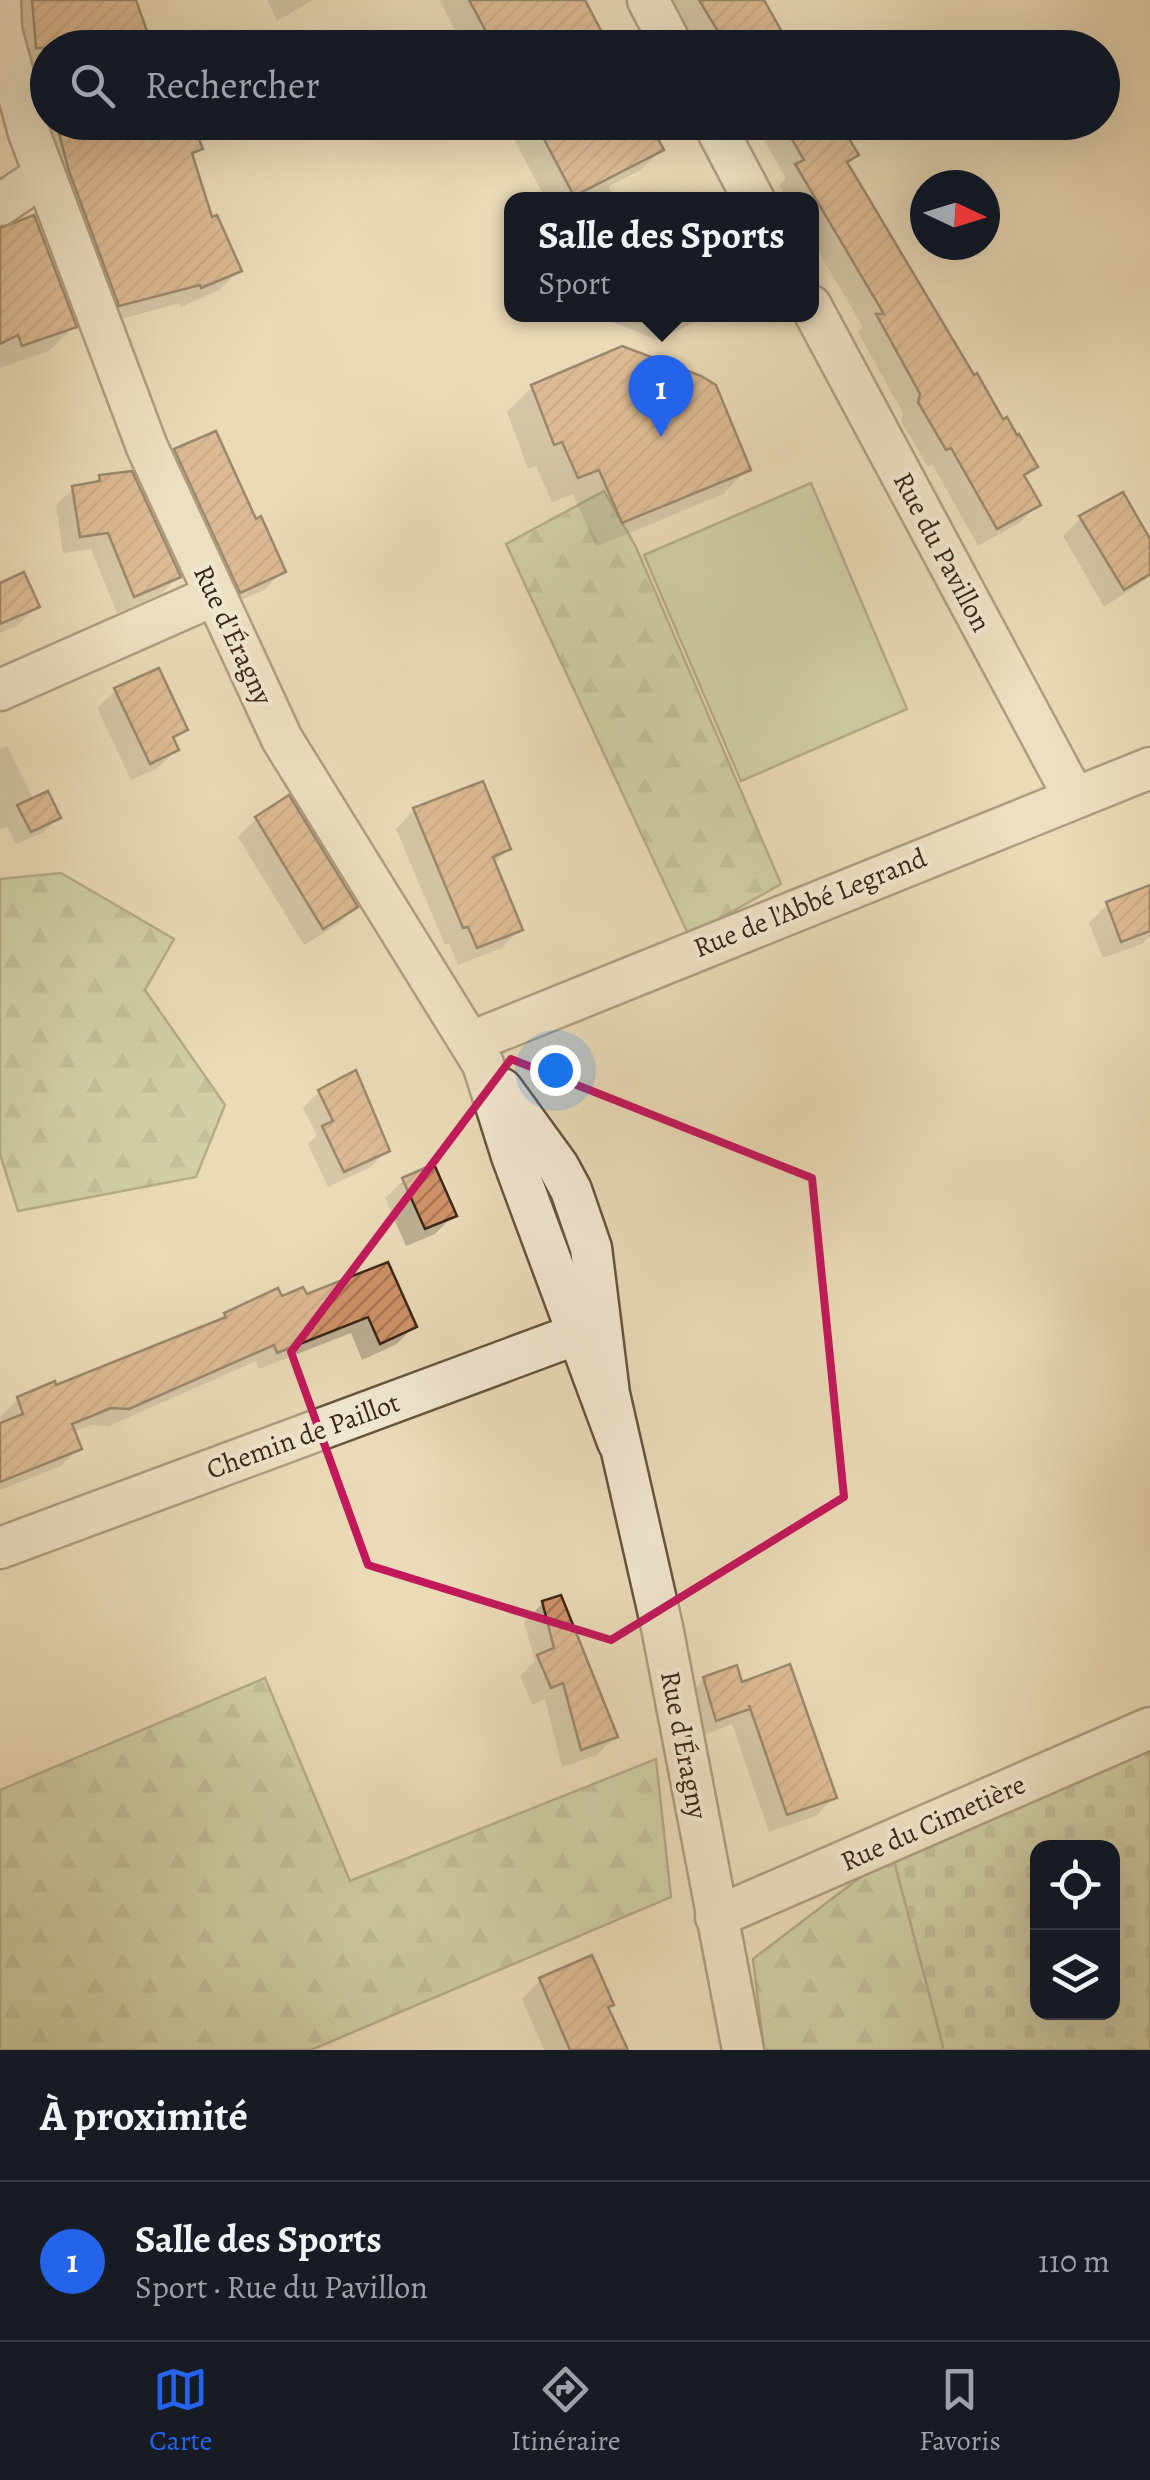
<!DOCTYPE html>
<html lang="fr">
<meta charset="utf-8">
<style>
:root{--surface:#171b24;--page:#20242c;--text:#f1f3f6;--muted:#9ea1a6;--line:#363941;--accent:#2563eb}
body{margin:0;font-family:Alegreya,serif;background:var(--page);color:var(--text)}
.controls{position:absolute;right:30px;bottom:30px;display:grid;overflow:hidden;border-radius:20px;box-shadow:0 10px 40px #0002}
.controls button{width:90px;height:90px;display:grid;place-items:center;padding:0;border:0;border-bottom:2px solid var(--line);background:var(--surface);color:var(--text);font:50px sans-serif}
.compass{position:absolute;left:910px;top:170px;width:90px;height:90px;border-radius:50%;background:var(--surface);box-shadow:0 10px 40px #0002;rotate:94deg}
.you{position:absolute;left:555px;top:1070px;width:35px;height:35px;margin:-25px;border:8px solid #fff;border-radius:50%;background:#1a73e8;box-shadow:0 0 0 15px #1a73e833}
.badge{display:grid;place-items:center;width:65px;height:65px;border-radius:50%;background:var(--accent);color:#fff;font-size:32px;font-weight:700}
.pin{position:absolute;translate:-50% -82px;filter:drop-shadow(0 2px 5px #0008)}
.pin::after{content:'';position:absolute;top:52px;width:35px;height:30px;background:inherit;clip-path:polygon(0 0,100% 0,50% 100%)}
.popup{position:absolute;left:504px;top:192px;width:315px;height:130px;box-sizing:border-box;display:grid;place-content:center;border-radius:20px;background:var(--surface);filter:drop-shadow(0 2px 8px #0005);font-size:32px;white-space:nowrap;color:var(--muted)}
.popup b{font-size:38px;color:var(--text)}
.popup::after{content:'';position:absolute;left:50%;top:100%;margin-left:-20px;border:20px solid transparent;border-top-color:var(--surface)}
.list{margin:0;padding:0;list-style:none}
h2{display:flex;justify-content:space-between;align-items:center;height:130px;margin:0;padding:0 40px;font-size:42px}
h2 small{font-size:32px;font-weight:400;color:var(--muted)}
.list li{display:grid;grid-template-columns:65px 1fr auto;gap:30px;align-items:center;box-sizing:border-box;height:160px;padding:0 40px;border-top:2px solid var(--line)}
.list b{display:block;font-size:38px;white-space:nowrap}
.list p{margin:0;font-size:32px;white-space:nowrap;color:var(--muted)}
.list em{font-size:32px;font-style:normal;color:var(--muted)}
.icon{flex:none;width:55px;height:55px;fill:none;stroke:currentColor;stroke-width:2;stroke-linecap:round;stroke-linejoin:round}
.map{position:relative;flex:none;width:1150px;height:2050px;overflow:hidden}
.search{position:absolute;background:var(--surface);box-shadow:0 10px 40px #0002;left:30px;right:30px;top:30px;height:110px;display:flex;align-items:center;gap:25px;box-sizing:border-box;padding:0 35px;border-radius:55px;color:var(--muted);font-size:38px}
.sheet{height:290px;background:var(--surface)}
nav{display:flex;justify-content:space-around;align-items:center;box-sizing:border-box;height:140px;border-top:2px solid var(--line);background:var(--surface);font-size:28px;color:var(--muted)}
nav a{display:grid;justify-items:center;gap:5px}
nav .on{color:var(--accent)}
.map>svg:first-child{display:block}
.grass{fill:#b2c192;stroke:#767454;stroke-width:2.5}
.forest{fill:url(#forest-firs);stroke:#767454;stroke-width:2.5}
.cemetery{fill:url(#cemetery-stones);stroke:#767454;stroke-width:2.5;fill-rule:evenodd}
.shadow{fill:#0003}
.building{fill:url(#building-hatch);stroke:#3b2717;stroke-width:2.5}
.lines{fill:none;stroke-linecap:round;stroke-linejoin:round}
.minor-casing{stroke:#67543f;stroke-width:45}
.minor{stroke:#f1e7d0;stroke-width:40}
.marked{fill:none;stroke:#c2185b;stroke-width:8;stroke-linejoin:round}
.labels{text-anchor:middle;dominant-baseline:central;stroke-width:8;stroke-linejoin:round;paint-order:stroke}
.street-label{font-size:28px;fill:#3b2717;stroke:#f1e7d0}
</style>
<div class="map">
<svg width="1150" height="2050" viewBox="0 0 1150 2050">
<defs>
<pattern id="forest-firs" width="22" height="20" patternUnits="userSpaceOnUse" patternTransform="scale(2.5)"><rect width="22" height="20" fill="#b2c192"/><path d="M5 1l3.5 6h-7zM16 11l3.5 6h-7z" fill="#929d76"/></pattern>
<pattern id="cemetery-stones" width="16" height="16" patternUnits="userSpaceOnUse" patternTransform="scale(2.5)"><rect width="16" height="16" fill="#b2c192"/><path d="M2 7V4a2 2 0 0 1 4 0v3zM10 15v-3a2 2 0 0 1 4 0v3z" fill="#929d76"/></pattern>
<pattern id="building-hatch" width="6" height="6" patternUnits="userSpaceOnUse" patternTransform="scale(2.5)"><rect width="6" height="6" fill="#cf9268"/><path d="M-1 1l2-2M0 6l6-6M5 7l2-2" fill="none" stroke="#a97755"/></pattern>
</defs>
<rect width="100%" height="100%" fill="#eadab7"/>
<filter id="stains"><feTurbulence type="fractalNoise" baseFrequency=".002" numOctaves="4"/><feColorMatrix values="0 0 0 0 .2 0 0 0 0 .09 0 0 0 0 .02 0 0 0 .5 -.17"/></filter>
<radialGradient id="worn" r=".72"><stop offset=".6" stop-color="#630" stop-opacity="0"/><stop offset="1" stop-color="#630" stop-opacity=".3"/></radialGradient>
<path class="grass" d="M811,483L907,709L741,781L644,555Z"/>
<g class="forest">
<path d="M604,491L636,547L781,884L689,936L506,544Z"/>
<path d="M61,873L174,939L145,990L225,1105L196,1177L18,1211L0,1154V879Z"/>
<path d="M265,1678L350,1881L656,1759L671,1897L311,2050H0V1790Z"/>
<path d="M892,1853L944,2050H764L753,1959Z"/>
</g>
<path class="cemetery" d="M1150,1750V2050H944L892,1853L951,1827L963,1832L1060,1777L1074,1783ZM1038,1848H1112V2012H1038Z"/>
<g class="shadow">
<path d="M12,0H135L48,48V122H189L200,149L191,158L211,220L239,270L219,290L181,307L180,303L99,325Z"/>
<path d="M267,0H313L277,21Z"/>
<path d="M439,0H582L607,48H465Z"/>
<path d="M670,0H763L789,48H698Z"/>
<path d="M505,122H647L661,150L641,170L609,186L614,200H546Z"/>
<path d="M753,122H837L855,155L846,165L1002,423L1035,467L1023,478L1038,505L1019,523L978,546L932,464L928,467L901,421L903,413L858,332L863,327L811,239V200H787L779,185L786,178Z"/>
<path d="M0,239L74,326L49,351L0,368Z"/>
<path d="M592,314H714L657,340Z"/>
<path d="M532,387L748,469L723,494L596,547L573,494L552,502L536,466L528,469L507,412Z"/>
<path d="M176,451L254,522L283,571L264,590L222,609L157,470Z"/>
<path d="M100,477L178,577L161,594L117,613L91,549L63,553L56,505L74,488L92,485Z"/>
<path d="M1081,518L1150,544V577L1104,607L1063,536Z"/>
<path d="M0,585L37,606L18,625L0,633Z"/>
<path d="M116,690L185,729L172,742L176,750L158,768L131,780L97,708Z"/>
<path d="M7,746L34,800L58,817L44,832L16,844L7,827L0,830V749Z"/>
<path d="M288,799L355,907L337,925L304,945L238,837L256,819Z"/>
<path d="M414,810L508,849L494,864L520,929L502,948L458,965L449,943L445,945L396,829Z"/>
<path d="M1150,899V936L1142,944L1103,958L1089,923L1108,904Z"/>
<path d="M319,1092L387,1150L371,1167L328,1187L308,1144L317,1135L303,1108Z"/>
<path d="M404,1180L454,1215L435,1234L406,1246L385,1198Z"/>
<path d="M305,1298L414,1326L397,1344L362,1360L351,1333L259,1369L256,1361L109,1426L91,1425L73,1432L79,1448L61,1466L0,1490V1426L3,1425L0,1417L18,1399L55,1388L217,1323L225,1315L280,1300Z"/>
<path d="M543,1603L615,1737L597,1755L562,1767L545,1699L532,1705L520,1676L535,1661L524,1622Z"/>
<path d="M704,1679L740,1685L834,1797L816,1816L769,1832L732,1724L697,1738L686,1698Z"/>
<path d="M540,1980L611,2004L606,2009L625,2050H544L522,1999Z"/>
</g>
<g class="building">
<path d="M32,0H136L153,48H36Z"/>
<path d="M469,0H585L610,48H495Z"/>
<path d="M699,0H764L791,48H728Z"/>
<path d="M56,122H192L203,149L192,153L212,217L217,215L242,271L201,288L200,285L119,306L69,171Z"/>
<path d="M535,122H649L664,150L574,196Z"/>
<path d="M782,122H839L859,155L847,162L974,375L977,373L1003,419L1007,417L1017,435L1019,434L1038,467L1024,475L1041,505L997,529L951,448L946,450L918,402L920,394L876,314H884L795,164L804,160Z"/>
<path d="M34,215L77,327L22,346L18,335L0,344V228Z"/>
<path d="M622,346L701,376L716,385L751,470L622,523L599,470L578,478L562,442L554,445L531,385Z"/>
<path d="M216,431L256,519L261,516L286,572L240,593L174,449Z"/>
<path d="M132,471L181,577L134,597L108,533L80,537L72,486L100,481L99,475Z"/>
<path d="M1123,492L1150,539V574L1124,590L1079,516Z"/>
<path d="M24,572L40,607L0,624V583Z"/>
<path d="M159,668L188,730L173,737L179,750L150,764L114,688Z"/>
<path d="M483,781L511,849L493,857L523,930L477,948L468,927L463,928L413,808Z"/>
<path d="M48,791L61,818L31,832L17,805Z"/>
<path d="M289,795L358,907L323,929L255,817Z"/>
<path d="M1150,885V931L1121,942L1106,902Z"/>
<path d="M356,1070L390,1151L344,1172L322,1126L333,1121L318,1090Z"/>
<path d="M434,1164L457,1216L425,1229L402,1178Z"/>
<path d="M388,1262L417,1327L380,1344L368,1317L277,1353L274,1345L129,1409L111,1408L72,1424L82,1449L0,1482V1423L23,1414L17,1397L55,1381L56,1385L226,1317L224,1313L278,1288L282,1296L303,1287L307,1294Z"/>
<path d="M561,1595L618,1737L581,1750L563,1683L551,1688L537,1655L554,1648L542,1601Z"/>
<path d="M790,1664L837,1798L787,1815L749,1705L750,1709L716,1721L703,1677L737,1665L742,1682Z"/>
<path d="M592,1955L614,2005L608,2007L628,2050H570L539,1978Z"/>
</g>
<g class="lines">
<g class="minor-casing">
<g id="minor">
<path d="M0,0L1,30L29,133L147,447L282,739L483,1064L512,1156L618,1442"/>
<path d="M648,0L673,48"/>
<path d="M713,122L754,200"/>
<path d="M0,205L44,175"/>
<path d="M811,306L1074,797"/>
<path d="M0,690L215,595"/>
<path d="M471,1042L1150,768"/>
<path d="M502,1089L558,1166L571,1190L591,1248L609,1394L662,1627L743,2050"/>
<path d="M0,1548L569,1337L597,1318"/>
<path d="M716,1917L1150,1728"/>
</g>
</g>
<use href="#minor" class="minor"/>
</g>
<path d="M0 0H1150V2050H0ZM511,1059L812,1178L844,1497L611,1640L368,1565L291,1352Z" fill="#eadab7" fill-opacity=".55" fill-rule="evenodd"/>
<path class="marked" d="M511,1059L812,1178L844,1497L611,1640L368,1565L291,1352Z"/>
<g class="labels">
<g class="street-label">
<text transform="translate(942 552) rotate(62)">Rue du Pavillon</text>
<text transform="translate(233 635) rotate(65)">Rue d'Éragny</text>
<text transform="translate(810 903) rotate(-22)">Rue de l'Abbé Legrand</text>
<text transform="translate(303 1436) rotate(-20)">Chemin de Paillot</text>
<text transform="translate(684 1745) rotate(79)">Rue d'Éragny</text>
<text transform="translate(933 1823) rotate(-24)">Rue du Cimetière</text>
</g>
</g>
<rect width="100%" height="100%" filter="url(#stains)"/>
<rect width="100%" height="100%" fill="url(#worn)"/>
</svg>
<div class="controls">
<button><svg class="icon" aria-label="locate" viewBox="0 0 24 24"><circle cx="12" cy="12" r="6"/><path d="M12 2v4M12 18v4M2 12h4M18 12h4"/></svg></button>
<button><svg class="icon" aria-label="layers" viewBox="0 0 24 24"><path d="M12 4l9 5-9 5-9-5zM3 14l9 5 9-5"/></svg></button>
</div>
<svg class="compass" viewBox="-18 -18 36 36"><path d="M0-13l5 13h-10z" fill="#e53935"/><path d="M0 13l5-13h-10z" fill="#9ea1a6"/></svg>
<div class="you"></div>
<div class="pin badge" style="left:661px;top:437px">1</div>
<div class="popup"><b>Salle des Sports</b>Sport</div>
<div class="search"><svg class="icon" aria-label="search" viewBox="0 0 24 24"><circle cx="10" cy="10" r="6"/><path d="M15 15l6 6"/></svg>Rechercher</div>
</div>
<section class="sheet">
<h2>À proximité<small></small></h2>
<ul class="list">
<li><span class="badge">1</span><div><b>Salle des Sports</b><p>Sport · Rue du Pavillon</p></div><em>110 m</em></li>
</ul>
</section>
<nav>
<a class="on"><svg class="icon" aria-label="map" viewBox="0 0 24 24"><path d="M3 6l6-2 6 2 6-2v14l-6 2-6-2-6 2zM9 4v14M15 6v14"/></svg>Carte</a>
<a><svg class="icon" aria-label="directions" viewBox="0 0 24 24"><path d="M12 3l9 9-9 9-9-9zM9 14v-3h6M13 9l2 2-2 2"/></svg>Itinéraire</a>
<a><svg class="icon" aria-label="saved" viewBox="0 0 24 24"><path d="M7 4h10v16l-5-4-5 4z"/></svg>Favoris</a>
</nav>
